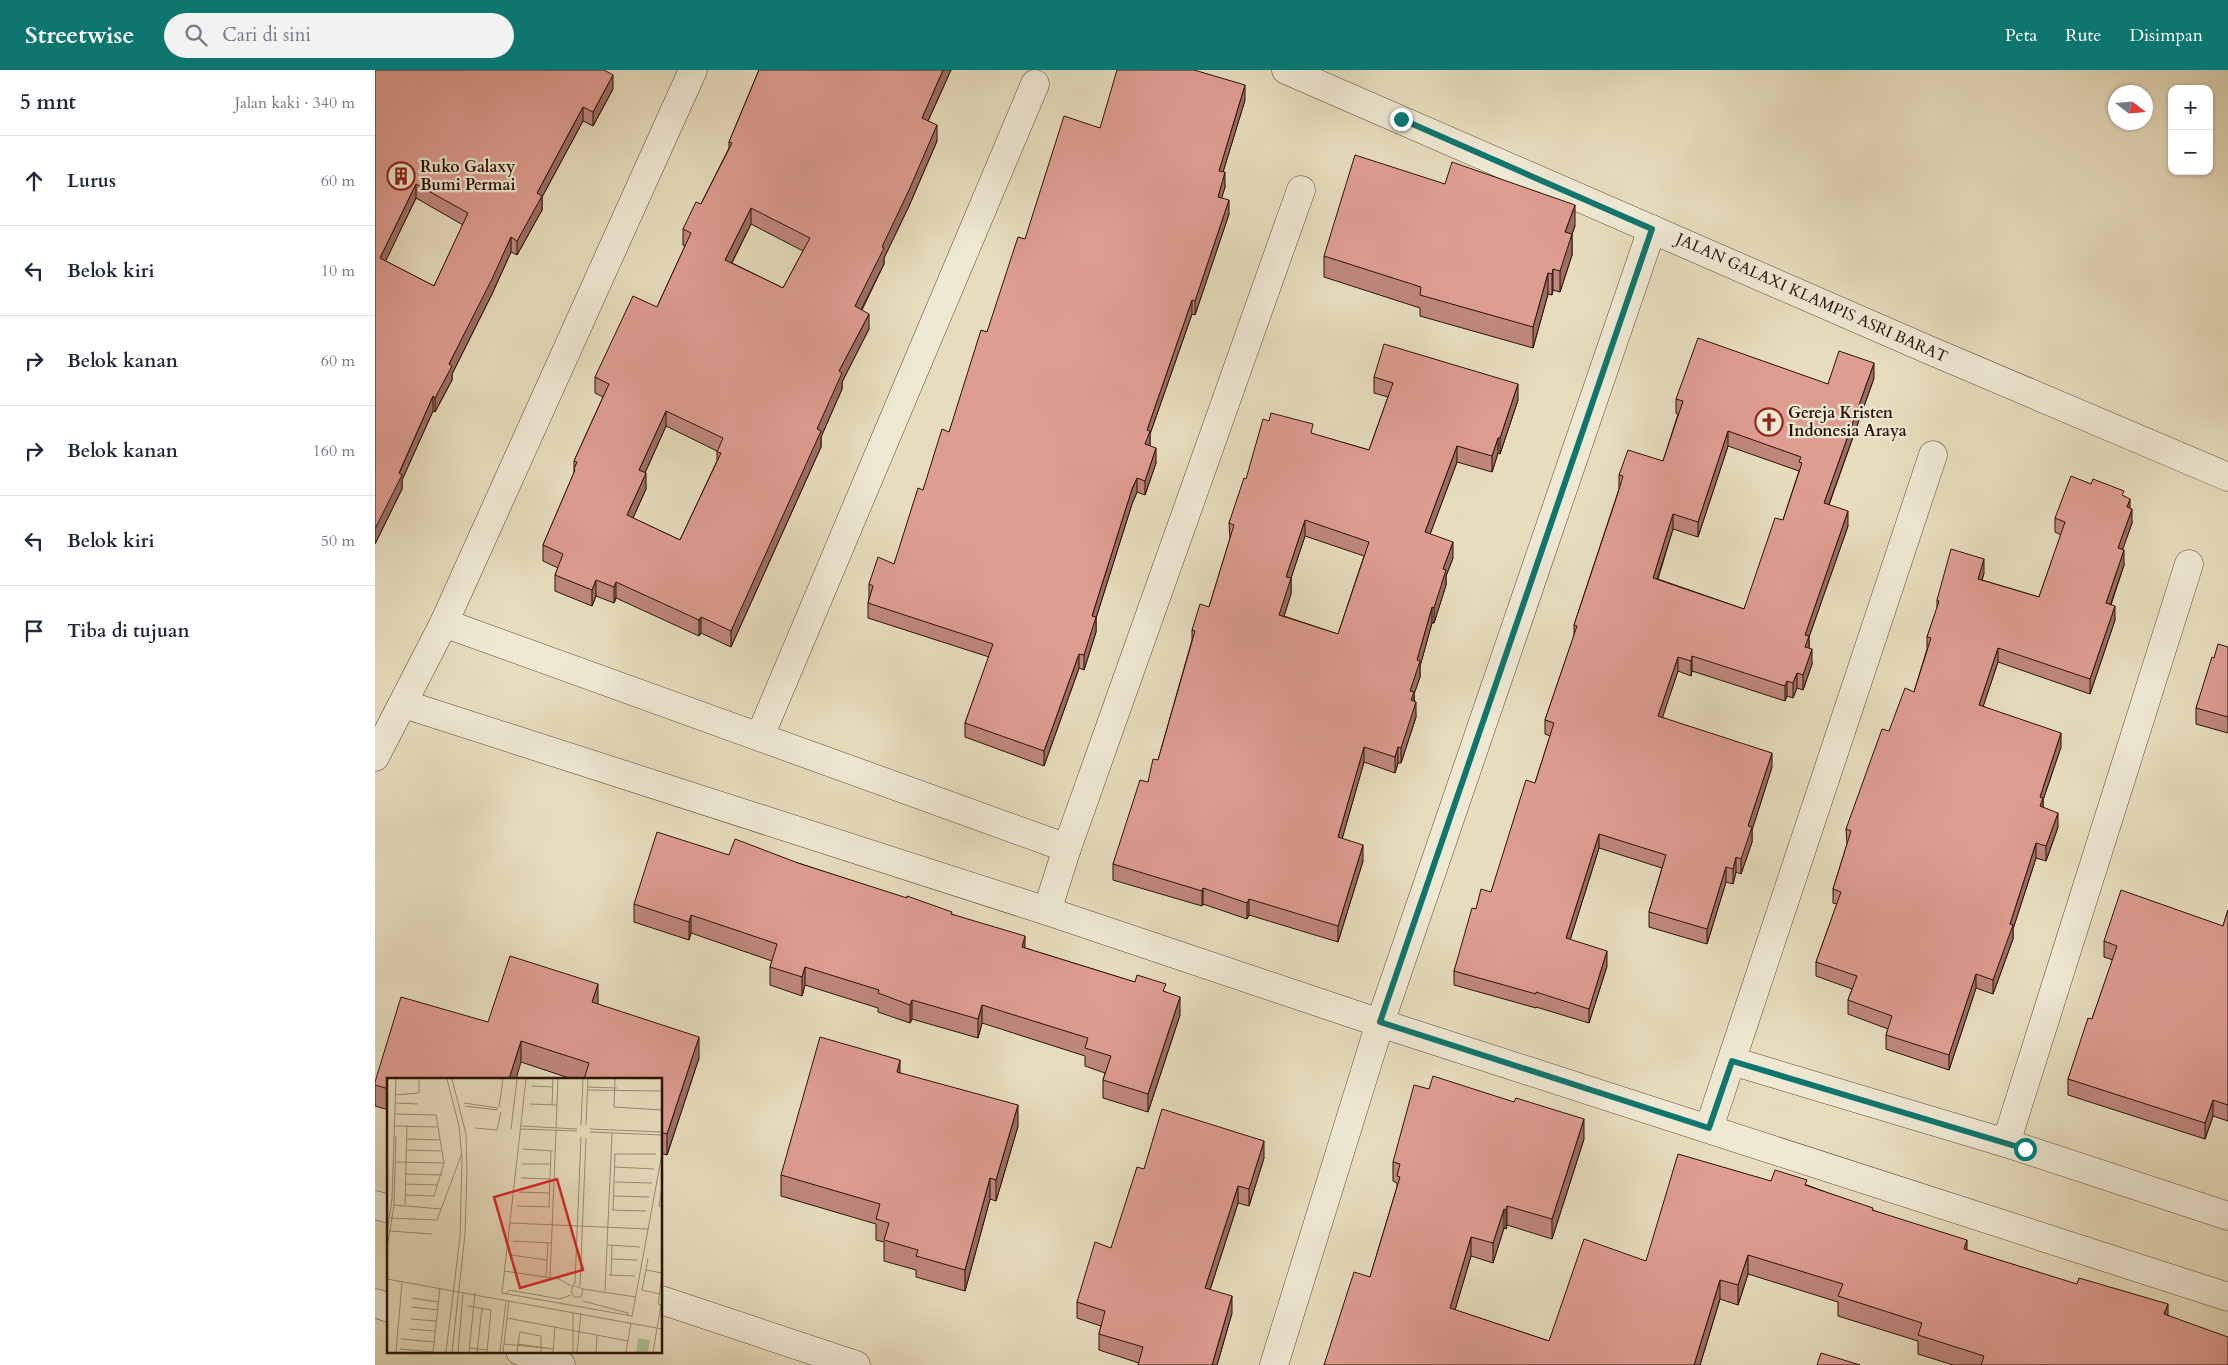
<!DOCTYPE html>
<html lang="id">
<meta charset="utf-8">
<style>
:root{--surface:#fff;--page:#f2f2f3;--text:#1f2937;--muted:#747a83;--line:#e0e1e3;--accent:#0f766e}
body{margin:0;font-family:Cardo,serif;background:var(--page);color:var(--text)}
.controls{position:absolute;right:15px;top:15px;display:grid;overflow:hidden;border-radius:10px;box-shadow:0 1px 4px #0004}
.controls button{width:45px;height:45px;display:grid;place-items:center;padding:0;border:0;border-bottom:1px solid var(--line);background:var(--surface);color:var(--text);font:25px sans-serif}
.compass{position:absolute;left:1733px;top:15px;width:45px;height:45px;border-radius:50%;background:var(--surface);box-shadow:0 1px 4px #0004;rotate:106deg}
.stop{position:absolute;width:15px;height:15px;margin:-11px;border:4px solid #0f766e;border-radius:50%;background:#fff}
.stop.end{background:#0f766e;border-color:#fff;box-shadow:0 1px 5px #0008}
.list{margin:0;padding:0;list-style:none}
h2{display:flex;justify-content:space-between;align-items:center;height:65px;margin:0;padding:0 20px;font-size:21px}
h2 small{font-size:16px;font-weight:400;color:var(--muted)}
.list li{display:grid;grid-template-columns:32px 1fr auto;gap:15px;align-items:center;box-sizing:border-box;height:90px;padding:0 20px;border-top:1px solid var(--line)}
.list b{display:block;font-size:19px;white-space:nowrap}
.list em{font-size:16px;font-style:normal;color:var(--muted)}
.icon{flex:none;width:28px;height:28px;fill:none;stroke:currentColor;stroke-width:2;stroke-linecap:round;stroke-linejoin:round}
.map{position:relative;flex:none;width:1853px;height:1295px;overflow:hidden}
header{display:flex;align-items:center;gap:30px;box-sizing:border-box;height:70px;padding:0 25px;background:var(--accent);color:#fff}
header strong{font-size:24px}
nav{display:flex;gap:28px;margin-inline-start:auto;font-size:18px}
.search{width:350px;height:45px;background:var(--page);display:flex;align-items:center;gap:12px;box-sizing:border-box;padding:0 18px;border-radius:28px;color:var(--muted);font-size:19px}
main{display:flex}
aside{flex:1;background:var(--surface)}
.map>svg:first-child{display:block}
.lines{fill:none;stroke-linecap:round;stroke-linejoin:round}
.minor-casing{stroke:#5a4534;stroke-width:29}
.minor{stroke:#efe9d4;stroke-width:28}
.wall{fill:#bf877d;stroke:#2b1206;fill-rule:evenodd}
.shaded-wall{fill:#9b6e66;stroke:#2b1206}
.building{fill:#de9d91;stroke:#2b1206;fill-rule:evenodd}
.route{stroke:#0f766e;stroke-width:6}
.labels{text-anchor:middle;dominant-baseline:central;stroke-width:4.5;stroke-linejoin:round;paint-order:stroke}
.poi-label{font-size:16px;font-weight:bold;fill:#2b1206;stroke:#efe9d4;text-anchor:start}
.street-label{font-size:16px;fill:#2b1206;stroke:#efe9d4}
.inset-road{fill:none;stroke:#9c8c74;stroke-width:1}
.view{fill:#d62828;fill-opacity:0.15;stroke:#d62828;stroke-width:2.5}
.inset-edge{fill:none;stroke:#2b1206;stroke-width:2.5}
</style>
<header>
<strong>Streetwise</strong>
<div class="search"><svg class="icon" aria-label="search" viewBox="0 0 24 24"><circle cx="10" cy="10" r="6"/><path d="M15 15l6 6"/></svg>Cari di sini</div>
<nav><a>Peta</a><a>Rute</a><a>Disimpan</a></nav>
</header>
<main>
<aside>
<h2>5 mnt<small>Jalan kaki · 340 m</small></h2>
<ul class="list">
<li><svg class="icon" aria-label="ahead" viewBox="0 0 24 24"><path d="M12 20V5M6 11l6-6 6 6"/></svg><div><b>Lurus</b></div><em>60 m</em></li>
<li><svg class="icon" aria-label="left" viewBox="0 0 24 24"><path d="M17 20v-9H6M10 6l-5 5 5 5"/></svg><div><b>Belok kiri</b></div><em>10 m</em></li>
<li><svg class="icon" aria-label="right" viewBox="0 0 24 24"><path d="M7 20v-9h11M14 6l5 5-5 5"/></svg><div><b>Belok kanan</b></div><em>60 m</em></li>
<li><svg class="icon" aria-label="right" viewBox="0 0 24 24"><path d="M7 20v-9h11M14 6l5 5-5 5"/></svg><div><b>Belok kanan</b></div><em>160 m</em></li>
<li><svg class="icon" aria-label="left" viewBox="0 0 24 24"><path d="M17 20v-9H6M10 6l-5 5 5 5"/></svg><div><b>Belok kiri</b></div><em>50 m</em></li>
<li><svg class="icon" aria-label="arrive" viewBox="0 0 24 24"><path d="M6 21V4h12l-3 4 3 4H6"/></svg><div><b>Tiba di tujuan</b></div></li>
</ul>
</aside>
<div class="map">
<svg width="1853" height="1295" viewBox="0 0 1853 1295">
<rect width="100%" height="100%" fill="#e7ddbd"/>
<filter id="stains"><feTurbulence type="fractalNoise" baseFrequency=".004" numOctaves="4"/><feColorMatrix values="0 0 0 0 .2 0 0 0 0 .09 0 0 0 0 .02 0 0 0 .5 -.17"/></filter>
<radialGradient id="worn" r=".72"><stop offset=".6" stop-color="#630" stop-opacity="0"/><stop offset="1" stop-color="#630" stop-opacity=".3"/></radialGradient>
<g class="lines">
<g class="minor-casing">
<g id="minor">
<path d="M911,0L1554,280L1853,407"/>
<path d="M69,553L692,778"/>
<path d="M29,634L672,841L1005,953L1853,1227"/>
<path d="M385,666L660,14"/>
<path d="M0,687L69,553L318,0"/>
<path d="M672,841L692,778L926,120"/>
<path d="M1357,991L1631,1073L1853,1146"/>
<path d="M1334,1058L1558,385"/>
<path d="M1631,1073L1814,494"/>
<path d="M0,1135L14,1139"/>
<path d="M286,1230L481,1295"/>
<path d="M0,1233L14,1238"/>
<path d="M145,1281L186,1295"/>
<path d="M899,1295L1005,953L1277,159"/>
</g>
</g>
<use href="#minor" class="minor"/>
</g>
<g class="wall">
<path d="M0,0L238,19L218,56L208,51L167,127V140L142,185L136,182L117,224L77,304V310L60,342L58,341L27,410V419L0,474ZM41,128L88,155L59,216L10,191Z"/>
<path d="M384,0H576L553,51L562,71L534,136L509,188V194L487,240L494,259L467,312V319L446,367V377L356,577L326,563L324,566L241,528L239,533L221,526L217,536L180,521V505L183,498L168,491V475L199,403V391L228,327L220,323V307L282,237L310,176L308,175V159L326,134L354,78V72ZM376,154L428,181L408,218L357,193ZM291,356L342,381V391L305,470L258,448L271,419L270,403Z"/>
<path d="M870,30L848,102L850,117L846,128L854,144L820,245L817,244L775,364V376L781,393L770,425L762,422L757,434L721,548V562L709,600L704,598L669,696L590,667V653L614,587L493,548V533L494,528V514L519,494L548,420L574,362L612,262L650,169L725,58Z"/>
<path d="M1200,156L1197,164V185L1185,222L1178,220L1177,225L1173,224L1158,278L1045,246V238L949,207V186Z"/>
<path d="M999,307L1143,330L1125,384L1123,383L1117,402L1082,392L1055,464L1078,488L1071,506V515L1059,553H1057L1045,596V607L1039,624L1041,647L1026,693H1023L1020,703L989,692L967,769L988,791L963,872L874,845L872,849L828,834L827,836L738,810V794L773,712L783,690L817,570V560L834,537L855,469L854,453L871,409L938,364L994,380L1013,327L999,323ZM930,466L989,486L963,564L909,546L916,524V508Z"/>
<path d="M1499,308L1454,435L1473,456L1434,567V578L1437,594L1428,620L1422,618L1418,628L1412,626L1410,631L1317,601L1316,606L1303,601L1287,647L1397,697L1377,760V772L1366,804L1361,802L1358,814L1351,812L1332,874L1274,857V842L1287,798L1224,778L1195,870L1232,896L1214,953L1161,937V938L1079,915V901L1101,839L1116,822L1160,713L1175,666L1170,664V650L1199,566V555L1244,419V405L1288,391L1303,344L1301,343V329L1453,314ZM1353,376L1424,401L1408,450L1369,539L1283,509L1298,459L1323,467Z"/>
<path d="M1749,426L1755,438L1757,453L1747,480L1749,495L1736,535L1740,550L1715,624L1623,592L1608,636L1686,677L1668,730V737L1683,757L1671,791L1661,788L1638,859V869L1618,924L1601,918L1574,1000L1511,979V965L1513,959L1473,944V930L1477,919L1441,906V892L1462,834L1458,833V819L1472,774L1471,759L1514,661L1539,622L1552,579V567L1562,539V530L1609,503L1607,510L1664,527L1686,465L1680,462V448Z"/>
<path d="M1853,577V663L1821,654V638L1839,588Z"/>
<path d="M354,785L423,793L577,844L650,878L791,922L805,945L773,1042L728,1028V1010L730,1003L710,996V986L607,953L603,968L537,949L535,953L503,942V938L430,915L427,926L395,915V897L397,891L316,863L314,870L259,852V834Z"/>
<path d="M1853,840V1051L1838,1046L1830,1069L1693,1025V1009L1717,949L1738,890L1729,887V871L1848,856Z"/>
<path d="M223,934L324,988L292,1085L286,1083V1009H197L146,992L14,1009V1040L0,1036V1012Z"/>
<path d="M525,1003L643,1056L621,1131L615,1129L590,1221L541,1207V1200L509,1191V1172L501,1170V1154L406,1126V1105Z"/>
<path d="M1209,1069L1177,1169L1132,1155L1131,1159L1129,1158L1118,1193L1096,1186L1080,1240L1174,1271L1271,1191L1396,1111L1432,1115L1498,1140L1592,1180L1793,1245L1853,1295H1578L1543,1284V1271L1463,1246V1232L1373,1204L1363,1235L1345,1229L1325,1295H949L995,1207L1022,1117V1113L1018,1111V1092Z"/>
<path d="M889,1088L874,1136L863,1133L835,1220L857,1243L842,1295H763L764,1293L724,1280V1264L726,1256L702,1248V1232L736,1178L769,1099Z"/>
</g>
<g class="shaded-wall">
<path d="M568,0H576L547,64V48Z"/>
<path d="M238,5V19L218,56V42Z"/>
<path d="M870,15V30L844,115V101Z"/>
<path d="M208,37V51L167,127V140L142,185V171L162,123Z"/>
<path d="M562,55V71L534,136L509,188V194L480,252V236Z"/>
<path d="M850,102V117L843,141V127Z"/>
<path d="M41,114V128L5,203V188Z"/>
<path d="M854,130V144L820,245V231Z"/>
<path d="M1200,135V156L1197,164V185L1185,222V201L1190,162Z"/>
<path d="M376,138V154L350,206V190Z"/>
<path d="M136,167V182L117,224L77,304V310L60,342V328L74,294Z"/>
<path d="M1178,199V220L1177,225V204Z"/>
<path d="M1173,203V224L1158,278V257Z"/>
<path d="M817,230V244L775,364V375L770,389V374L772,360Z"/>
<path d="M494,244V259L467,312V319L446,367V377L356,577V561L442,359L464,301Z"/>
<path d="M1499,293V308L1449,448V433Z"/>
<path d="M1143,314V330L1125,384V368Z"/>
<path d="M58,326V341L27,410V419L0,474V459Z"/>
<path d="M291,341V356L264,416V400Z"/>
<path d="M1353,361V376L1323,467V452Z"/>
<path d="M1123,368V383L1117,402V386Z"/>
<path d="M1082,376V392L1050,478V462Z"/>
<path d="M781,378V393L770,425V411Z"/>
<path d="M271,403V419L252,461V445Z"/>
<path d="M762,408V422L757,434L721,548V562L709,600V585L717,546L757,419Z"/>
<path d="M1755,429V443L1752,437Z"/>
<path d="M1757,439V453L1743,493V478Z"/>
<path d="M1473,441V456L1434,567V581L1430,592V565Z"/>
<path d="M1298,444V459L1278,522V508Z"/>
<path d="M930,450V466L916,508V524L904,561V545L911,507Z"/>
<path d="M1078,472V488L1071,506V515L1059,553V538L1068,499Z"/>
<path d="M1749,480V495L1731,547V533Z"/>
<path d="M1609,489V503L1603,524V509Z"/>
<path d="M221,510V526L217,536V520Z"/>
<path d="M241,512V528L239,533V517Z"/>
<path d="M1740,536V550L1715,624V609Z"/>
<path d="M1057,537V553L1045,596V607L1039,624V637L1041,632V647L1026,693V678L1035,621L1042,590Z"/>
<path d="M326,547V563L324,566V550Z"/>
<path d="M1623,578V592L1604,649V635Z"/>
<path d="M1437,579V594L1428,620V605Z"/>
<path d="M704,584V598L669,696V681Z"/>
<path d="M1317,586V601L1316,606V591Z"/>
<path d="M1303,587V601L1283,661V646Z"/>
<path d="M1422,603V618L1418,628V613Z"/>
<path d="M1412,611V626L1410,631V616Z"/>
<path d="M1686,663V677L1668,730V742L1665,751V727Z"/>
<path d="M989,677V692L963,783V767Z"/>
<path d="M1023,677V693L1020,703V687Z"/>
<path d="M1397,683V697L1377,760V772L1366,804V789L1373,756Z"/>
<path d="M1683,743V757L1671,791V776Z"/>
<path d="M1224,764V778L1191,883V868Z"/>
<path d="M1661,773V788L1638,859V869L1618,924V910L1635,854Z"/>
<path d="M988,775V791L963,872V856Z"/>
<path d="M1361,787V802L1358,814V799Z"/>
<path d="M1351,797V812L1332,874V859Z"/>
<path d="M828,818V834L827,836V821Z"/>
<path d="M874,829V845L872,849V833Z"/>
<path d="M316,845V863L314,870V852Z"/>
<path d="M650,866V885L647,877Z"/>
<path d="M1232,881V896L1214,953V939Z"/>
<path d="M430,897V915L427,926V907Z"/>
<path d="M1601,904V918L1574,1000V985Z"/>
<path d="M223,914V935L217,932Z"/>
<path d="M805,927V945L773,1042V1024Z"/>
<path d="M537,930V949L535,953V935Z"/>
<path d="M607,935V953L603,968V949Z"/>
<path d="M324,967V988L292,1085V1064Z"/>
<path d="M146,971V992L141,1009H134Z"/>
<path d="M525,990V1011L522,1002Z"/>
<path d="M1838,1030V1046L1830,1069V1053Z"/>
<path d="M643,1035V1056L621,1131V1110Z"/>
<path d="M1209,1049V1069L1177,1169V1149Z"/>
<path d="M889,1071V1088L874,1136V1119Z"/>
<path d="M615,1108V1129L590,1221V1200Z"/>
<path d="M863,1116V1133L830,1235V1218Z"/>
<path d="M1132,1136V1155L1131,1159V1140Z"/>
<path d="M1129,1139V1158L1118,1193V1173Z"/>
<path d="M1096,1167V1186L1075,1257V1238Z"/>
<path d="M1592,1170V1189L1589,1179Z"/>
<path d="M1373,1185V1204L1363,1235V1215Z"/>
<path d="M1345,1210V1229L1325,1295H1319Z"/>
<path d="M857,1226V1243L842,1295H837Z"/>
<path d="M1793,1234V1254L1789,1244Z"/>
</g>
<g class="building">
<path d="M0,0H229L238,5L218,42L208,37L162,123L167,126L142,171L136,167L117,209L74,294L77,296L60,328L58,326L24,403L27,405L0,459ZM41,114L93,143L59,216L5,188Z"/>
<path d="M384,0H568L547,48L562,55L534,120L507,177L509,178L480,236L494,244L464,301L467,303L442,359L446,361L356,561L326,547L324,550L241,512L239,517L221,510L217,520L180,505L188,484L168,475L200,400L199,399L202,392L199,391L234,314L220,307L258,226L282,237L316,163L308,159L321,132L326,134L357,73L354,72ZM376,138L435,168L408,218L350,190ZM291,341L348,368L342,382L346,383L305,470L252,445L271,403L264,400Z"/>
<path d="M742,0H819L870,15L844,101L850,102L843,127L854,130L820,231L817,230L772,360L775,361L770,374L781,378L770,411L762,408L757,419L717,546L721,547L709,585L704,584L669,681L590,653L618,574L493,533L498,516L494,514L503,487L519,494L543,418L548,420L567,359L574,362L606,260L612,262L643,167L650,169L689,46L725,58Z"/>
<path d="M980,85L1070,114L1077,92L1200,135L1190,162L1197,164L1185,201L1178,199L1177,204L1173,203L1158,257L1045,225L1046,217L949,186Z"/>
<path d="M1323,268L1453,314L1464,281L1499,293L1449,433L1473,441L1430,565L1434,566L1430,577L1437,579L1428,605L1422,603L1418,613L1412,611L1410,616L1317,586L1316,591L1303,587L1283,646L1397,683L1373,756L1377,757L1366,789L1361,787L1358,799L1351,797L1332,859L1274,842L1291,785L1224,764L1191,868L1232,881L1214,939L1161,922V924L1079,901L1097,838L1101,839L1106,819L1116,822L1151,710L1160,713L1179,653L1170,650L1202,556L1199,555L1242,426L1248,406L1244,405L1253,380L1288,391L1308,331L1301,329ZM1353,361L1426,387L1424,392L1427,393L1408,450L1400,448L1369,539L1278,508L1298,444L1323,452Z"/>
<path d="M1009,274L1143,314L1125,368H1123L1117,386L1082,376L1050,462L1078,472L1068,499L1071,500L1059,538L1057,537L1042,590L1045,591L1035,621L1039,622L1036,630L1041,632L1026,678L1023,677L1020,687L989,677L963,767L988,775L963,856L874,829L872,833L828,818L827,821L738,794L765,710L773,712L778,689L783,690L820,561L817,560L825,534L834,537L859,455L854,453L869,408L871,409L888,349L894,351L896,343L938,354L936,363L994,380L1018,313L999,307ZM930,450L994,472L963,564L904,545L916,508L911,507Z"/>
<path d="M1696,406L1716,414L1718,409L1749,421L1747,425L1755,429L1752,437L1757,439L1743,478L1749,480L1731,533L1740,536L1715,609L1623,578L1604,635L1686,663L1665,727L1668,728L1665,736L1683,743L1671,776L1661,773L1635,854L1638,855L1618,910L1601,904L1574,985L1511,965L1517,946L1473,930L1482,906L1441,892L1466,822L1458,819L1476,761L1471,759L1507,659L1514,661L1530,618L1539,622L1556,568L1552,567L1564,531L1562,530L1576,479L1609,489L1603,509L1664,527L1690,452L1680,448Z"/>
<path d="M1843,574L1853,577V647L1821,638L1837,587L1839,588Z"/>
<path d="M282,762L354,785L360,769L423,793L532,828V826L577,842L576,844L650,866L647,877L760,912L762,905L791,914L788,921L805,927L773,1024L728,1010L736,986L710,978L713,968L607,935L603,949L537,930L535,935L503,923L504,920L430,897L427,907L395,897L402,874L316,845L314,852L259,834Z"/>
<path d="M1746,820L1848,856L1853,840V1035L1838,1030L1830,1053L1693,1009L1713,948L1717,949L1742,876L1729,871Z"/>
<path d="M135,886L223,914L217,932L324,967L292,1064L286,1062V1009H209L214,993L146,971L134,1009H14V1019L0,1015V1012L26,927L113,952Z"/>
<path d="M445,967L525,990L522,1002L643,1035L621,1110L615,1108L590,1200L541,1186L543,1180L509,1170L514,1153L501,1149L505,1134L406,1105Z"/>
<path d="M1058,1006L1139,1032L1141,1028L1209,1049L1177,1149L1132,1136L1131,1140L1129,1139L1118,1173L1096,1167L1075,1238L1174,1271L1209,1169L1271,1191L1303,1084L1396,1111L1400,1100L1432,1110L1430,1115L1498,1138L1497,1140L1592,1170L1589,1179L1702,1214L1704,1208L1793,1234L1789,1244L1853,1267V1295H1606L1609,1286L1543,1265L1547,1253L1463,1226L1468,1214L1373,1185L1363,1215L1345,1210L1319,1295H949L979,1202L995,1207L1025,1107L1022,1106L1025,1094L1018,1092L1039,1015L1054,1019Z"/>
<path d="M787,1039L889,1071L874,1119L863,1116L830,1218L857,1226L837,1295H763L768,1277L724,1264L730,1241L702,1232L720,1172L736,1178L762,1097L769,1099Z"/>
<path d="M1446,1283L1485,1295H1442Z"/>
</g>
<g class="lines">
<path class="route" d="M1026,49L1277,159L1005,952L1334,1058L1357,991L1650,1079"/>
</g>
<defs>
<g id="building-ring" transform="scale(1.4375)"><circle r="9.5" fill="#efe9d4" stroke="#8f2418" stroke-width="1.5"/><path d="M-4-6H4V6H1V3H-1V6H-4ZM-2.5-4.3h1.7v1.8h-1.7ZM.8-4.3h1.7v1.8H.8ZM-2.5-1h1.7V.8h-1.7ZM.8-1h1.7V.8H.8Z" fill="#8f2418"/></g>
<g id="church-ring" transform="scale(1.4375)"><circle r="9.5" fill="#efe9d4" stroke="#8f2418" stroke-width="1.5"/><path d="M-1.2-6h2.4v3.5h3.3v2.4h-3.3V6h-2.4V-.1h-3.3v-2.4h3.3Z" fill="#8f2418"/></g>
</defs>
<g fill-rule="evenodd">
<use href="#building-ring" x="26" y="106"/>
<use href="#church-ring" x="1394" y="352"/>
</g>
<g class="labels">
<g class="poi-label">
<text x="45" y="97">Ruko Galaxy<tspan x="45" dy="18">Bumi Permai</tspan></text>
<text x="1413" y="343">Gereja Kristen<tspan x="1413" dy="18">Indonesia Araya</tspan></text>
</g>
<g class="street-label">
<text transform="translate(1437 228) rotate(24)">JALAN GALAXI KLAMPIS ASRI BARAT</text>
</g>
</g>
<g transform="translate(12 1008)">
<rect width="275" height="275" fill="#e7ddbd"/>
<path d="M251,260L263,262L261,274H249Z" fill="#afc296"/>
<path class="inset-road" d="M139,1L115,215L245,238L275,76M228,1L227,29L275,32M145,8L166,9M201,9L230,10M201,12L275,13M8,17L32,15V1M8,25L31,26M77,25L111,30M143,26L170,27M165,26L166,1M78,28L111,32M112,29L116,1M7,36L49,37L57,85L47,118L18,117M194,47L196,1M199,47L201,1M7,48L50,49M134,48L190,51M88,50L110,52M169,50L171,1M124,51L130,1M134,51L190,53M203,51L275,54M110,52L114,34M203,54L275,57M20,61L53,62M136,71L166,73M20,72L54,73M227,76H269M9,84L57,85M135,86H164M228,89L267,91M19,96L55,97M134,100L163,101M228,104L265,105M19,106L51,107M275,108L272,128L275,129M132,114L162,115M227,118L262,119M7,127L54,131M18,127L20,47M130,128L163,129M162,129L164,73M225,132L259,133M226,132L228,76M3,140L50,142L75,75M123,145L261,151M2,153L45,156M0,154L5,121L9,1M126,163L165,165M221,167L253,169M0,171L7,127L9,58M124,177L160,182M261,180L259,192L275,195M224,181L250,182M259,192L255,212L273,216M117,193L172,201L186,209M222,197L248,198M224,197L225,167M159,199L161,165M163,200L169,53M0,201L275,251M188,208L196,211L194,219H187L184,213L188,204L194,59M193,208L199,60M196,211L249,219M218,213L225,55M119,216L122,212L173,221L184,217M25,220L51,224M196,223L241,235V238M274,227L271,226L275,198M81,228L104,232L100,274M25,229L51,232M186,235V274M120,240L241,263M24,241L49,243M22,251L48,253M14,261L47,264M117,266L158,270M130,266L166,271M82,270L100,272M13,271L46,274M9,274L15,204M46,274L53,210M59,274L73,159L75,81L72,48L60,1M65,274L78,156L80,93L79,56L65,1M71,274L76,215M82,274L88,215M90,274L95,230M113,274L119,223M116,274L122,223M130,274L133,254L154,258V274M166,274L168,249M190,274L194,235M209,274L210,258M239,274L244,245M266,274L275,221"/>
<path class="view" d="M170,101L196,192L133,210L107,119Z"/>
<rect width="275" height="275" class="inset-edge"/>
</g>
<rect width="100%" height="100%" filter="url(#stains)"/>
<rect width="100%" height="100%" fill="url(#worn)"/>
</svg>
<div class="controls">
<button>+</button>
<button>−</button>
</div>
<svg class="compass" viewBox="-18 -18 36 36"><path d="M0-13l5 13h-10z" fill="#e53935"/><path d="M0 13l5-13h-10z" fill="#747a83"/></svg>
<div class="stop" style="left:1650px;top:1079px"></div>
<div class="stop end" style="left:1026px;top:49px"></div>
</div>
</main>
